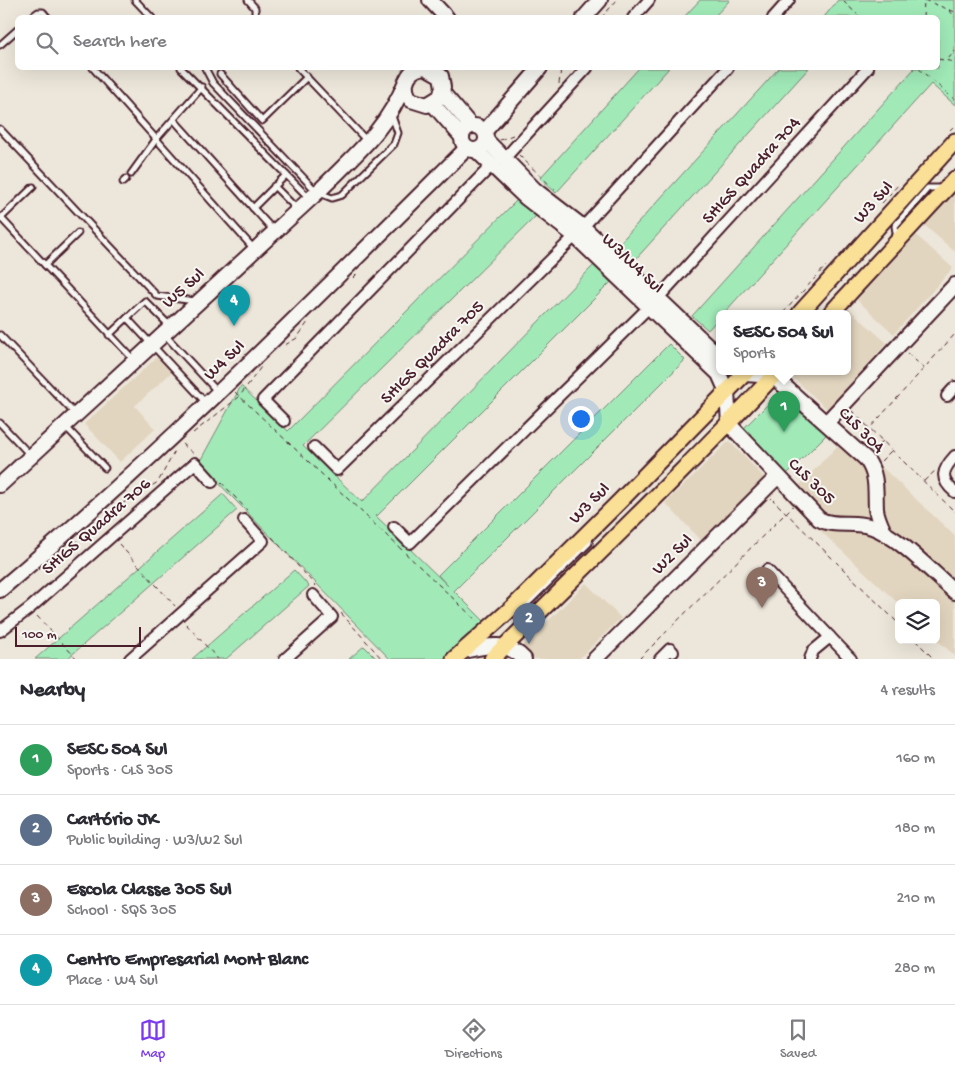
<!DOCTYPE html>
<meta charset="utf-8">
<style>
:root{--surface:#fff;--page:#f7f7f7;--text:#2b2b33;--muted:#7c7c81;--line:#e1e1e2;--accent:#7c3aed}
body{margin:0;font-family:"Gochi Hand",sans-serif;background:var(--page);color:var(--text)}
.controls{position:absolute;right:15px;bottom:15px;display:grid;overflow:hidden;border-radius:8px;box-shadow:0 5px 20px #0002}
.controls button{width:45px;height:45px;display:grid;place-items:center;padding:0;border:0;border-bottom:1px solid var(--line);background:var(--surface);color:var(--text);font:25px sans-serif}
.scale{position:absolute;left:15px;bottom:12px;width:126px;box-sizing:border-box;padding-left:5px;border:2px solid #4a1f2b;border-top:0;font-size:14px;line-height:18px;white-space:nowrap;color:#4a1f2b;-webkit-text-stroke:4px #f6f6f2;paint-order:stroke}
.you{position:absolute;left:580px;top:418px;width:18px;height:18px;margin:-12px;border:4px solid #fff;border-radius:50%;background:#1a73e8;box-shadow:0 0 0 8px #1a73e833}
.badge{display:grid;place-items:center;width:32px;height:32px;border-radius:50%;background:var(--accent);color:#fff;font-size:16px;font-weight:700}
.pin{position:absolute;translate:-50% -41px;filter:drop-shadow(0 1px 2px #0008)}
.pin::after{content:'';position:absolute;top:26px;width:18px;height:15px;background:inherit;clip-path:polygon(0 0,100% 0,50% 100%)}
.popup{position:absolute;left:716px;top:310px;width:135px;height:65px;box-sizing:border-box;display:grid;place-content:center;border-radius:8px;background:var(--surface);filter:drop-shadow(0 1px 4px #0005);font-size:16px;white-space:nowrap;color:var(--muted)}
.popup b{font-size:19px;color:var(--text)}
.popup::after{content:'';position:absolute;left:50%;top:100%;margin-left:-10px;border:10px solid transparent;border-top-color:var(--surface)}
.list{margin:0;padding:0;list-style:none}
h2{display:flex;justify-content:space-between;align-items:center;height:65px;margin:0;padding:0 20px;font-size:21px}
h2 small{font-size:16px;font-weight:400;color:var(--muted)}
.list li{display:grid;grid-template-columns:32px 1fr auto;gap:15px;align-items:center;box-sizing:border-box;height:70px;padding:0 20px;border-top:1px solid var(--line)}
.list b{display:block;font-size:19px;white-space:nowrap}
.list p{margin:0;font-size:16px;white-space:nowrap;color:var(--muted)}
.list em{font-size:16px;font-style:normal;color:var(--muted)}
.icon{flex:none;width:28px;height:28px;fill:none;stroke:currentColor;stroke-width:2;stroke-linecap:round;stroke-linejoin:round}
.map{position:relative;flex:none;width:955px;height:659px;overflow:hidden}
.search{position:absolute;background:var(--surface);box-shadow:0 5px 20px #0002;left:15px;right:15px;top:15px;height:55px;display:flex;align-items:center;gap:12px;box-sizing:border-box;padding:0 18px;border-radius:8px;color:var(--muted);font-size:19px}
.sheet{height:345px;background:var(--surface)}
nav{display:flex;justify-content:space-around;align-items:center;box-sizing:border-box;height:70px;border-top:1px solid var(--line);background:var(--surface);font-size:14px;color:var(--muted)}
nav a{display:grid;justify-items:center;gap:2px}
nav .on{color:var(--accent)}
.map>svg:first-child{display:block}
.built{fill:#e2d5bf}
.green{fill:#a1eab8;stroke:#768472}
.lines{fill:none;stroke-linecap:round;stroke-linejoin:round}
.lane-casing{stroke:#4a1f2b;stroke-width:9}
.street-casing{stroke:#4a1f2b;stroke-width:14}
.secondary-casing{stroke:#4a1f2b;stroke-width:18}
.primary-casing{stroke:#4a1f2b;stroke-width:19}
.path{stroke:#4a1f2b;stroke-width:1;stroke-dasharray:5 4;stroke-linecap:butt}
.lane{stroke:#f6f6f2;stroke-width:5}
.street{stroke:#f6f6f2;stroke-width:10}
.secondary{stroke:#f6f6f2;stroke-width:14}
.primary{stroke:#fadf96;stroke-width:15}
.labels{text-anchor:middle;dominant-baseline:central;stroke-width:4;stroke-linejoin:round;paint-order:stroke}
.street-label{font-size:18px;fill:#4a1f2b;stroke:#f6f6f2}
</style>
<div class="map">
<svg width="955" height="659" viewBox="0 0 955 659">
<rect width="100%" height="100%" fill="#ede7db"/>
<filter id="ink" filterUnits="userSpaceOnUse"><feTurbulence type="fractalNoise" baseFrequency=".02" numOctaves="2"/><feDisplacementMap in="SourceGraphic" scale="10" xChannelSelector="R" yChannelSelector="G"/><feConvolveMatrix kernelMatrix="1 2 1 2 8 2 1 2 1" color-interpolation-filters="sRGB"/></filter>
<g filter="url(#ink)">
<g class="built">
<path d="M955,191V252L924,225Z"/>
<path d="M916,235L953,268L894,334L857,300Z"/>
<path d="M849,309L887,343L827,409L790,375L794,371H848V313H846Z"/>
<path d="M158,356L173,371L135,406L155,429L120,462L84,424Z"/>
<path d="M848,435L955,536V656L936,639V603L899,604L786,499Z"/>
<path d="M729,441L765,478L701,540L665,503Z"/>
<path d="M586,583L621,618L579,659H534L522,647Z"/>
</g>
<g class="green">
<path d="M700,0H730L714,17H684Z"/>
<path d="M838,0H955V105L931,84L724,313H720V317L708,330L692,316L914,69L913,68H938V18L824,17Z"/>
<path d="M639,68H669L556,193L540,178Z"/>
<path d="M779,68H809L633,262L616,247Z"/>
<path d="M521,196L539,213L303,446L362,502L594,265L611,282L377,516L375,515L448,586L438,575L669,344L685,360L454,591L487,624L446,659H390L199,463L241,386L288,431Z"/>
<path d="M781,391L827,434L787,474L741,431Z"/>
<path d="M223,494L237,510L67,659H35Z"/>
<path d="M294,570L309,586L226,659H192Z"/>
<path d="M364,646L377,659H349Z"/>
</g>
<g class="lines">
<g class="lane-casing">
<g id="lane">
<path d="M135,0L152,18"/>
<path d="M248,0L255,8V18"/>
<path d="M30,18L38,12H43L48,18"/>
<path d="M0,45L18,29"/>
<path d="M93,68L254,249"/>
<path d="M181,68L310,199"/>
<path d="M205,68L213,83L317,192L332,198L342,195L394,144L398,133L392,116"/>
<path d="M298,68L366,140"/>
<path d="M220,74L262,121L307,77"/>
<path d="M174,120L274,231"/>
<path d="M0,129L157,296L195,301"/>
<path d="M131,174L157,138L202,87"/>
<path d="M123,182L126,179"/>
<path d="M274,186L298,210"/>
<path d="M253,208L286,175"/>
<path d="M0,217L134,360"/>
<path d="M1,218L33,187"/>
<path d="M897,239L895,226L928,188H943"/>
<path d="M45,265L78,233"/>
<path d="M127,318L207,404"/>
<path d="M0,335L76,415"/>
<path d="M109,335L145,301L170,326"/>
<path d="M165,335L217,391"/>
<path d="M0,423L31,456"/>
<path d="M65,426L105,468"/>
<path d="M521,605L528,603L589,543L590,536"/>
</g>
</g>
<g class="street-casing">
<g id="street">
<path d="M633,18L649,0"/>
<path d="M773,18L789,0"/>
<path d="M504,159L587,68"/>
<path d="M583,227L728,68"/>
<path d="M659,297L868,68"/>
<path d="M947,396L955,387"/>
<path d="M284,421L263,400L493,164"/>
<path d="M314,447L337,470L575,236"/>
<path d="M955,456C942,470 939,479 955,492"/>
<path d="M394,527L410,543L649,307"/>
<path d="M767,570L830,637"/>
<path d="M0,631L30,608L195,463L212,482"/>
<path d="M130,659L263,541L244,520"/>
<path d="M285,659L332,617L313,595"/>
<path d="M660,659L670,649L673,652"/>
<path d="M810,659L813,651L830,637L851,659"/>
</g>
</g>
<g class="secondary-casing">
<g id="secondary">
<path d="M430,0L447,18"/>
<path d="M584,18L600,0"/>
<path d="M421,68C406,71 401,88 411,100L427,105L440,97L443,87L441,76L427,68"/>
<path d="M442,92L471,126"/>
<path d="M432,103L462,137"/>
<circle cx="474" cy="138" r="12"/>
<path d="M485,131L540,68"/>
<path d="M487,141L535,190L583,227L720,357"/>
<path d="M477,151L526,198L575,236L719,374L727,392L729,424L819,519C835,528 854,520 872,527C898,536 933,573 955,592"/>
<path d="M738,371L745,374L773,376L866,459C878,475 875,490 876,509C877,517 881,525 884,532"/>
<path d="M827,422L955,285"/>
<path d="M0,485L321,189C357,153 387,129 406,81"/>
<path d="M0,590C164,452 315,299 467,148"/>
<path d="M463,651C486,646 506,640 524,659"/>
<path d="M595,659L777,477"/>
</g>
</g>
<g class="primary-casing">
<g id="primary">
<path d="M800,313L955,141"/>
<path d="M831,313L955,179"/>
<path d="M454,659L514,606L620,501L747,371"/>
<path d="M492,659C588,563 686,470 778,371"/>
</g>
</g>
<g class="path">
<path d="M924,0L955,12"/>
<path d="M843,1L861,18"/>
<path d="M949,10L955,17"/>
<path d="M601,18L617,0"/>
<path d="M923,18L924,1"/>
<path d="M938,59L955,62"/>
<path d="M948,59L955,51"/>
<path d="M918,68L955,100"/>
<path d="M559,84L561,68"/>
<path d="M950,130L955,125"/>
<path d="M500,140L513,135"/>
<path d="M519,155L556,191"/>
<path d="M882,203L899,184"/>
<path d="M353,278L359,272"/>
<path d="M783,313L826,266"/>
<path d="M285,345L297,338L308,322"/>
<path d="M907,353L924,368"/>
<path d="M235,392L477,621"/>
<path d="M852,411L955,512"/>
<path d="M193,433L239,397L261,367"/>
<path d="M860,439L955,334"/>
<path d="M182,444L194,454"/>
<path d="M873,451L883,441"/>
<path d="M881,461L892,450"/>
<path d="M924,481L935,471"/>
<path d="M221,482L247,510"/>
<path d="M771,498L899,624"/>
<path d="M272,537L316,586"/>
<path d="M73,543L83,539L115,508L158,482L176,449"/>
<path d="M119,544L175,606"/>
<path d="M341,613L382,659"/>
<path d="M37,616L77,659"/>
<path d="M186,624L218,659"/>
<path d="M915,640L934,659"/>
<path d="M639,659L793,506"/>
</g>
<use href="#lane" class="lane"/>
<use href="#street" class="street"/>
<use href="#secondary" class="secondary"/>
<use href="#primary" class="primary"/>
</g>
</g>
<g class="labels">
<g class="street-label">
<text transform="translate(752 171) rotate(-48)">SHIGS Quadra 704</text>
<text transform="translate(874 203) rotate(-48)">W3 Sul</text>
<text transform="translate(632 264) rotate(44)">W3/W4 Sul</text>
<text transform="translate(184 289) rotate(-42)">W5 Sul</text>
<text transform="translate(433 353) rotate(-45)">SHIGS Quadra 705</text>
<text transform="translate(225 361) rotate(-44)">W4 Sul</text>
<text transform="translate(861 431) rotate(45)">CLS 304</text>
<text transform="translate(811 482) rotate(44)">CLS 305</text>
<text transform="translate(590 504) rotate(-45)">W3 Sul</text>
<text transform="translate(97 527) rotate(-41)">SHIGS Quadra 706</text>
<text transform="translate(673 555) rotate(-45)">W2 Sul</text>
</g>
</g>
</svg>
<div class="controls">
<button><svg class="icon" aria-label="layers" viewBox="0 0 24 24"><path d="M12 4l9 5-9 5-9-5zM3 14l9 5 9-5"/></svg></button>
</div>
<div class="scale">100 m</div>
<div class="you"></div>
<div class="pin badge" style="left:784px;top:432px;background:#2e9e5b">1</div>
<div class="popup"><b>SESC 504 Sul</b>Sports</div>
<div class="pin badge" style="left:529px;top:644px;background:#5c6f8a">2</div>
<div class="pin badge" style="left:762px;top:608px;background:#8d6e63">3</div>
<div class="pin badge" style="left:234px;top:326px;background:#0f9aa8">4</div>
<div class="search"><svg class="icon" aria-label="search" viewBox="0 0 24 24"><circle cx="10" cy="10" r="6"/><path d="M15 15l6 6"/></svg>Search here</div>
</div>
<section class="sheet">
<h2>Nearby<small>4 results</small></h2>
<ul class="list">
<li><span class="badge" style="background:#2e9e5b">1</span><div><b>SESC 504 Sul</b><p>Sports · CLS 305</p></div><em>160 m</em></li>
<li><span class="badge" style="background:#5c6f8a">2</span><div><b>Cartório JK</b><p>Public building · W3/W2 Sul</p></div><em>180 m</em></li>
<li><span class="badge" style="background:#8d6e63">3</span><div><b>Escola Classe 305 Sul</b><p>School · SQS 305</p></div><em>210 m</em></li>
<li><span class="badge" style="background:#0f9aa8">4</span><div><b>Centro Empresarial Mont Blanc</b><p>Place · W4 Sul</p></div><em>280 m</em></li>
</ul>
</section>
<nav>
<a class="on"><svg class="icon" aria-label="map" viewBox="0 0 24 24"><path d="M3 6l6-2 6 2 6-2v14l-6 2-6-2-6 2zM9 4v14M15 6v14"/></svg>Map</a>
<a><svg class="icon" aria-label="directions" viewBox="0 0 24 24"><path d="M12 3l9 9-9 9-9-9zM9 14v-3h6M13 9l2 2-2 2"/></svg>Directions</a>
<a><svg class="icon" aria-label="saved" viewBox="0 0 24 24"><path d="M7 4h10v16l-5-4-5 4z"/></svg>Saved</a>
</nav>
